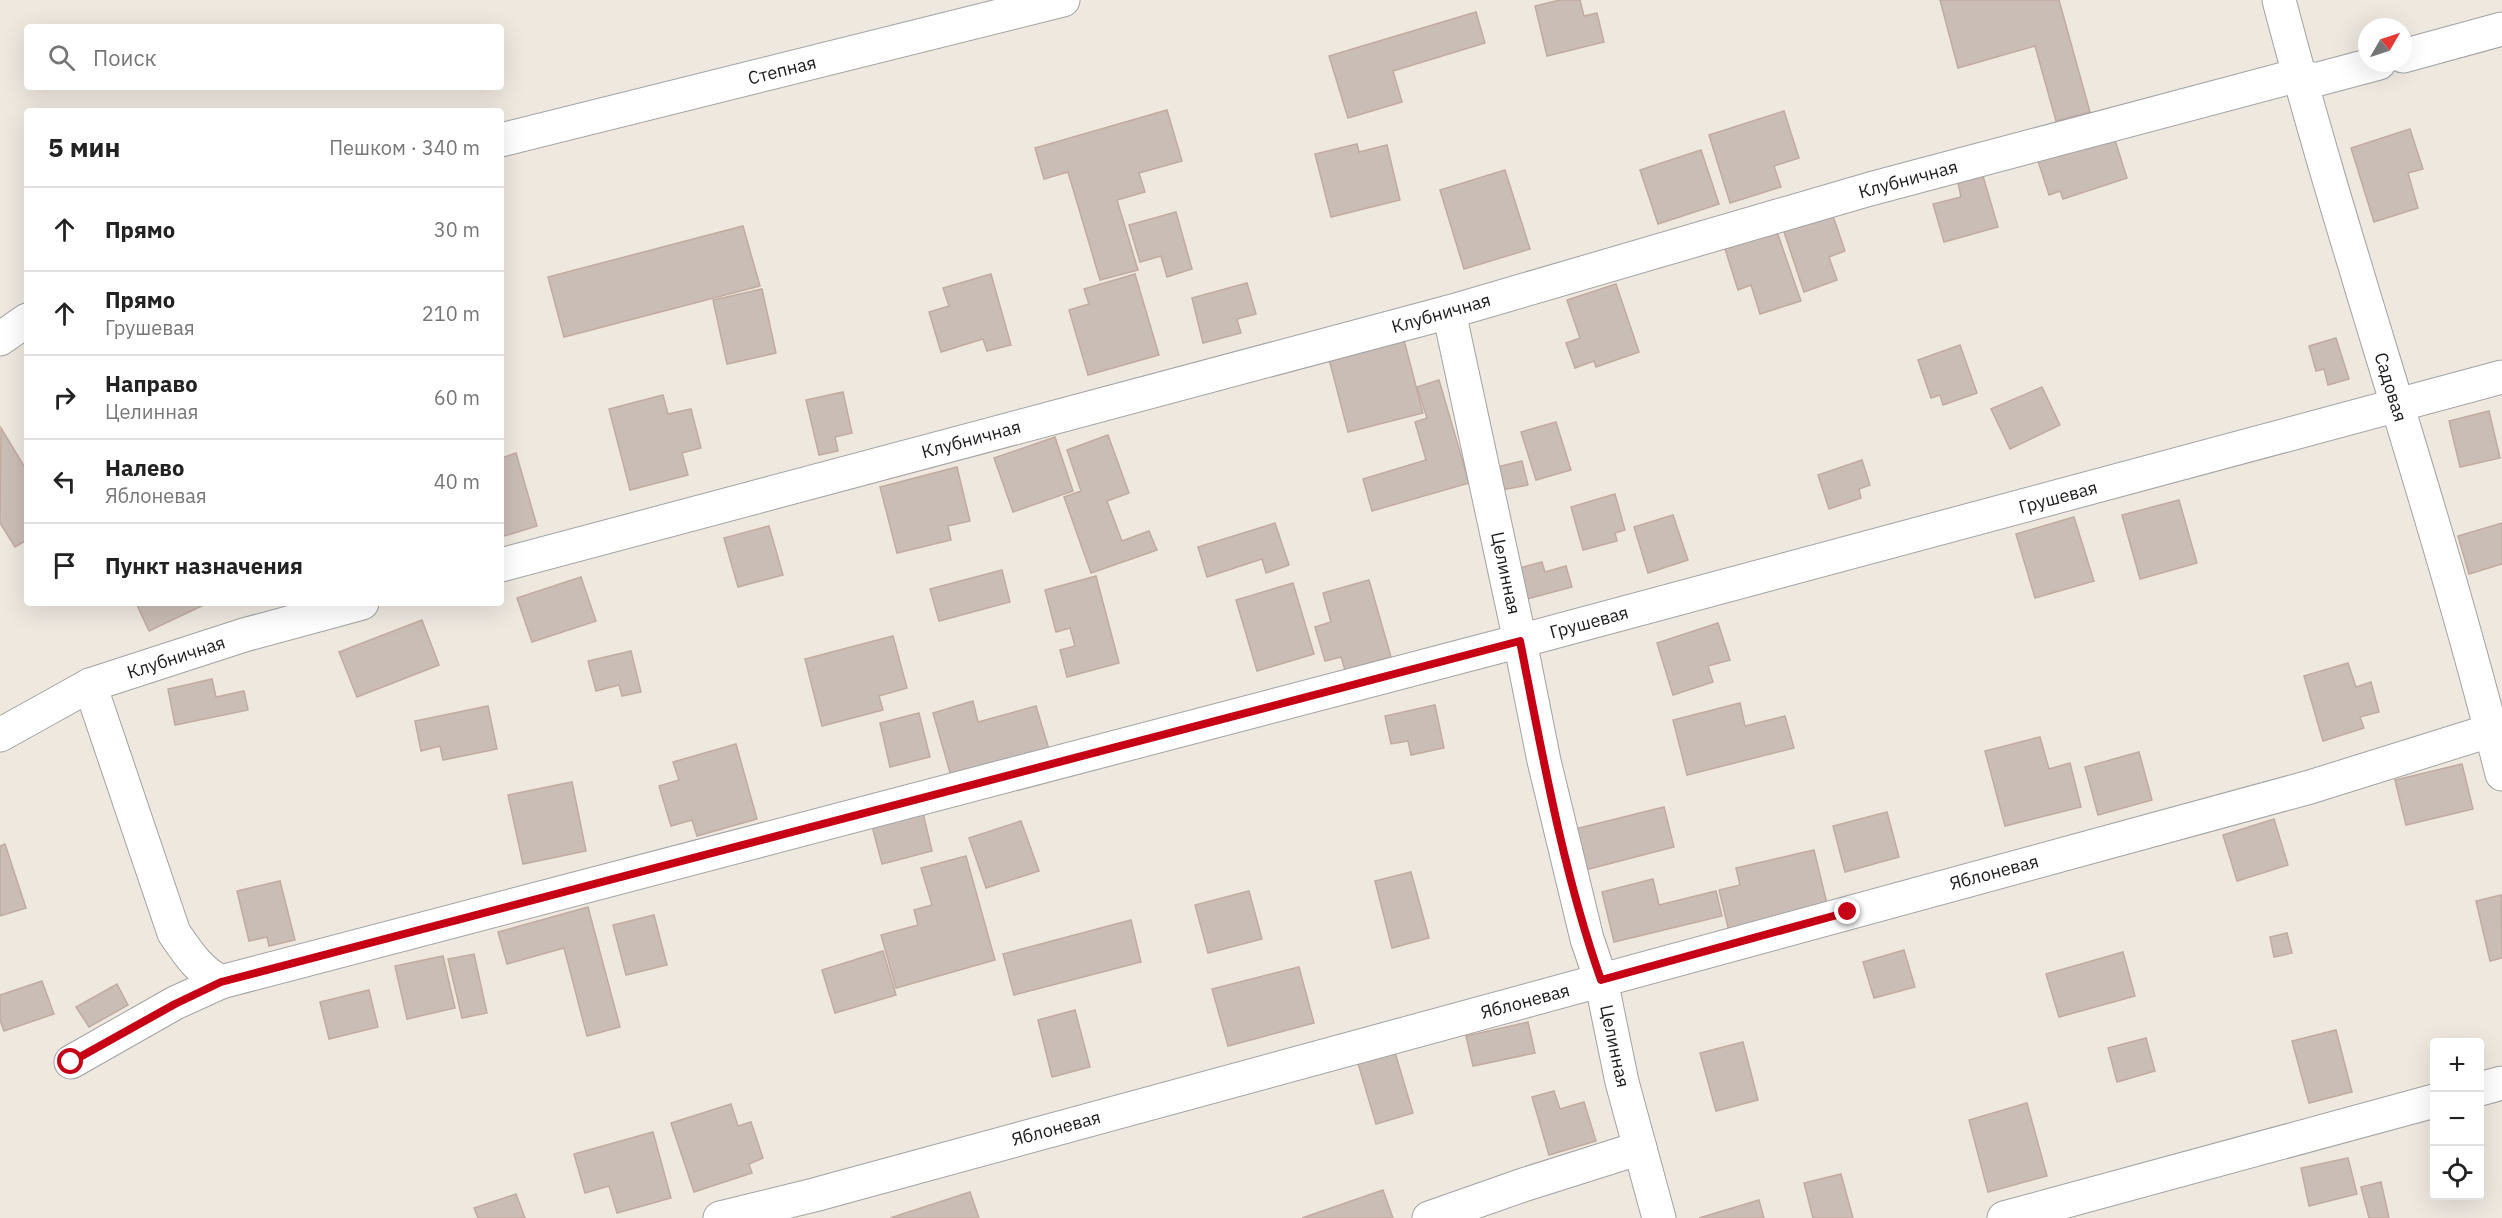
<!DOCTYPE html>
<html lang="ru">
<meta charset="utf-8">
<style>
:root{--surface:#fff;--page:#f2f2f2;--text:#222;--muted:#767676;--line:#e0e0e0}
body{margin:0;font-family:"IBM Plex Sans",sans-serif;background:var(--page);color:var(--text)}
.controls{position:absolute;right:18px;bottom:18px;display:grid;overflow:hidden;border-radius:6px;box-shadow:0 6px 24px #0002}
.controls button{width:54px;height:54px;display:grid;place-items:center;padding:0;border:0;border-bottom:2px solid var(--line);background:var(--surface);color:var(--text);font:30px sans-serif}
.compass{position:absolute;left:2358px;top:18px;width:54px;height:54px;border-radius:50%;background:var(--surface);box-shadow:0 6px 24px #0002;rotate:51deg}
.stop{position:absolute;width:18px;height:18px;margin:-14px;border:4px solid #c60015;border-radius:50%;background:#fff}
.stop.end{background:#c60015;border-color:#fff;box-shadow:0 2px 6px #0008}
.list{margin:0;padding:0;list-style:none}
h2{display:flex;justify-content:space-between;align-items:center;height:78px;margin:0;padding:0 24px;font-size:26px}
h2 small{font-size:20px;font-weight:400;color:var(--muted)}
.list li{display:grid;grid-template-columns:39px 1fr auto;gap:18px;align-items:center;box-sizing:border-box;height:84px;padding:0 24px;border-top:2px solid var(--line)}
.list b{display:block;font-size:22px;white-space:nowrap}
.list p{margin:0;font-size:20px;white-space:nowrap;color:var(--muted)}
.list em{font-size:20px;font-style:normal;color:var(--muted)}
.icon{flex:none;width:33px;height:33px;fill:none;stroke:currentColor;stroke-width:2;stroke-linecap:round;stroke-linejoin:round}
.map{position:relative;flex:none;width:2502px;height:1218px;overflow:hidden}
.search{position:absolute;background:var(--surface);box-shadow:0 6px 24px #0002;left:24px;top:24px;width:480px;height:66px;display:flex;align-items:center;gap:15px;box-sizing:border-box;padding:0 21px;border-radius:6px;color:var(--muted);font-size:22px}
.panel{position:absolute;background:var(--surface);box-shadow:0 6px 24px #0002;left:24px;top:108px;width:480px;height:498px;border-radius:6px}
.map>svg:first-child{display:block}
.building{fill:#cabdb6;stroke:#c1aba1;stroke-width:1.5}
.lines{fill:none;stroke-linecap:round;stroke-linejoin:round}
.street-casing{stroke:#a2a2a2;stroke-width:35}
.street{stroke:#fff;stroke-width:33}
.route{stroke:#c60015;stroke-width:8}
.labels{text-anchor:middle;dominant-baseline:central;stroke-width:4.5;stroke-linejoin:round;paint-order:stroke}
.street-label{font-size:18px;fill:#1b1b1b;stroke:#fff}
</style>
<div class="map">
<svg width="2502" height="1218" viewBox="0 0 2502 1218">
<rect width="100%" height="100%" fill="#eee8df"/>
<g class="building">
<path d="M1560,0H1580L1584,16L1597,13L1604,42L1547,56L1535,6Z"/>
<path d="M1940,0H2059L2090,112L2056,121L2035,46L1958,68Z"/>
<path d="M1476,12L1485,43L1393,71L1402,102L1348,118L1329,56Z"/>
<path d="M1167,110L1182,161L1139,173L1145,192L1117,200L1138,270L1100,280L1068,172L1044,179L1035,148Z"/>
<path d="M1784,111L1799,158L1774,166L1781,187L1730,203L1709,135Z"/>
<path d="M2410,129L2423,169L2408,173L2418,208L2374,222L2351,148Z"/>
<path d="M2114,137L2127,178L2063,199L2060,191L2049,195L2038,161Z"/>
<path d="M1357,144L1359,152L1387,145L1400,200L1331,217L1315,154Z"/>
<path d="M1701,150L1719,204L1658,224L1640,170Z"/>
<path d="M1505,170L1530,249L1464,269L1440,190Z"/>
<path d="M1983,176L1998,227L1944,242L1933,204L1961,197L1958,183Z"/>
<path d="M1176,212L1192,269L1167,277L1161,256L1140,262L1129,225Z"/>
<path d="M1832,213L1845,251L1829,257L1837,280L1804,292L1783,229Z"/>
<path d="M743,226L760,286L564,337L548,277Z"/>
<path d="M1777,232L1801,301L1760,314L1751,285L1738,290L1725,249Z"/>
<path d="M991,274L1011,345L987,351L983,339L941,352L929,312L949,306L943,288Z"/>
<path d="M1135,274L1159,355L1088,375L1069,310L1089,304L1084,289Z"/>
<path d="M1247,283L1256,314L1237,319L1241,333L1203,343L1192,298Z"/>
<path d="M1616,284L1639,352L1596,367L1594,361L1575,368L1566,343L1580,338L1567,300Z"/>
<path d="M762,289L776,353L727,364L713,300Z"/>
<path d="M2336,338L2349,379L2328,385L2324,369L2316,371L2309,346Z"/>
<path d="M1404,340L1423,413L1348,432L1329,359Z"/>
<path d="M1960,345L1977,393L1943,405L1940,395L1931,398L1918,360Z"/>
<path d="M1439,380L1469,483L1372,511L1363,479L1426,460L1415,422L1427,418L1417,387Z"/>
<path d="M2042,387L2060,425L2010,449L1991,409Z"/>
<path d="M843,392L852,433L835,437L838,451L819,455L806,400Z"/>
<path d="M663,395L668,414L691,409L701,448L682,453L688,475L630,490L609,409Z"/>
<path d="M2489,411L2500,458L2460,467L2449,421Z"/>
<path d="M1556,422L1571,470L1536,480L1521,432Z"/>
<path d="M1,428L27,471V540L15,547L0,523Z"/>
<path d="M1108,435L1129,493L1107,501L1122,541L1149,531L1157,550L1091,573L1064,497L1081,491L1067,450Z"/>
<path d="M1055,437L1073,491L1013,512L994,458Z"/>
<path d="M516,453L537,526L501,537V458Z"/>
<path d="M1862,460L1870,485L1859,489L1861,498L1829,509L1818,475Z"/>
<path d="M1522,461L1528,485L1502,490L1497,467Z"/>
<path d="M957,467L970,521L948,526L951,540L897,553L880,487Z"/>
<path d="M1615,494L1625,530L1615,533L1617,541L1583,550L1571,507Z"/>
<path d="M2179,500L2197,563L2140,579L2122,515Z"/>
<path d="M1673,515L1688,560L1648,573L1634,527Z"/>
<path d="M2074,517L2094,581L2035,598L2016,534Z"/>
<path d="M1275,523L1289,565L1266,573L1262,559L1207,577L1198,547Z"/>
<path d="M2502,523V564L2469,574L2458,536Z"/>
<path d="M769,526L783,575L738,587L724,538Z"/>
<path d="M1542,562L1545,572L1566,566L1572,587L1527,599L1519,568Z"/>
<path d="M1002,570L1010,602L939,621L930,589Z"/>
<path d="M1096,576L1119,663L1067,677L1060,650L1075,646L1070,628L1056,632L1045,590Z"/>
<path d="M581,577L596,621L532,642L517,598Z"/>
<path d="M1369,580L1391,657L1345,670L1341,657L1325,661L1315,627L1331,622L1323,593Z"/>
<path d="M1293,583L1314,654L1257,671L1236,600Z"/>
<path d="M136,603H208L149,631Z"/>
<path d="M422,620L439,665L357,697L339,652Z"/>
<path d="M1718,623L1730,660L1708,666L1713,682L1673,695L1657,643Z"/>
<path d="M893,636L907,688L879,696L883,710L822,726L805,659Z"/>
<path d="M631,651L641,692L622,696L619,685L596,691L588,661Z"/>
<path d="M2348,663L2356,687L2371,682L2379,712L2360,717L2364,728L2323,741L2304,676Z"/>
<path d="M212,679L216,697L244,691L248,710L175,725L168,689Z"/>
<path d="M973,701L978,722L1036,706L1051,756L953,783L933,713Z"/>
<path d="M1740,703L1745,726L1785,716L1794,748L1687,775L1673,720Z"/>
<path d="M1435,705L1444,748L1411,755L1408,741L1391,744L1385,716Z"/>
<path d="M488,706L497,749L443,760L440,746L421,751L415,721Z"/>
<path d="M919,713L930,757L890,767L880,723Z"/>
<path d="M2040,737L2049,769L2070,763L2081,807L2005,826L1985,751Z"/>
<path d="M736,744L757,819L697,836L692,820L671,826L659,786L679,780L673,762Z"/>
<path d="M2139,752L2152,800L2098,815L2085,767Z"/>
<path d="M2462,764L2473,809L2406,825L2395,780Z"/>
<path d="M572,782L586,851L523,864L508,795Z"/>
<path d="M1664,807L1674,847L1585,870L1575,829Z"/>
<path d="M1887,812L1899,857L1845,872L1833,826Z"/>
<path d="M923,813L932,851L882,864L872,826Z"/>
<path d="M2274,819L2288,865L2237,881L2223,835Z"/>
<path d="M1021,821L1039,871L986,888L969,838Z"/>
<path d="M5,844L26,908L0,916V846Z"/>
<path d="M1814,850L1828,908L1729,931L1719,890L1740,885L1736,868Z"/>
<path d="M966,856L995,960L896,988L881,935L918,925L914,910L932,905L921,868Z"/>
<path d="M1411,872L1429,938L1392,948L1375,881Z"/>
<path d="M1653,879L1659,905L1716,891L1722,916L1614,942L1602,892Z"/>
<path d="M280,881L295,940L269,946L267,937L249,941L237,891Z"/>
<path d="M1249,891L1262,939L1208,953L1195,905Z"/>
<path d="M2501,895L2502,958L2490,961L2476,901Z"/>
<path d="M588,907L620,1027L587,1036L564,948L507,964L498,932Z"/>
<path d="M654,915L667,965L626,975L613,925Z"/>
<path d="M1131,920L1141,962L1014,995L1003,954Z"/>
<path d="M2287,933L2292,953L2274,957L2270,937Z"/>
<path d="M1904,950L1915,987L1874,998L1863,962Z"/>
<path d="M883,951L896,995L835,1013L822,970Z"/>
<path d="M2123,952L2135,996L2059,1017L2046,974Z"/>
<path d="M474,954L487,1013L462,1018L448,959Z"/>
<path d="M443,956L455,1008L407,1019L395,966Z"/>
<path d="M1299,967L1314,1023L1228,1046L1212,989Z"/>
<path d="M42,981L54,1014L4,1031L0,1020V995Z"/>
<path d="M117,984L128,1005L89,1027L76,1007Z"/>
<path d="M369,990L378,1027L329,1039L320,1002Z"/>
<path d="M1075,1010L1090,1067L1052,1077L1038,1020Z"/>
<path d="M1528,1022L1535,1053L1473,1066L1466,1036Z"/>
<path d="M2336,1030L2352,1092L2309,1103L2292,1041Z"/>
<path d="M2146,1038L2155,1071L2117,1082L2108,1048Z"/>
<path d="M1743,1042L1758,1100L1716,1111L1700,1053Z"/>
<path d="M1394,1049L1413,1113L1376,1124L1357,1060Z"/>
<path d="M1554,1091L1560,1109L1584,1102L1596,1141L1549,1155L1532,1097Z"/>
<path d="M2027,1103L2047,1176L1988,1192L1969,1120Z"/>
<path d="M731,1104L738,1126L751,1122L763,1158L749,1164L752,1173L694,1192L671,1123Z"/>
<path d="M653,1132L671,1198L617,1213L609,1186L585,1193L574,1154Z"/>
<path d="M2348,1158L2357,1194L2309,1206L2301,1168Z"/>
<path d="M1841,1174L1853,1218H1813L1804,1183Z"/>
<path d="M2381,1182L2389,1218H2369L2361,1187Z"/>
<path d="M1383,1190L1393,1218H1302Z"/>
<path d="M970,1192L979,1218H890Z"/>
<path d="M516,1194L525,1218H478L474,1208Z"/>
<path d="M1759,1200L1764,1218H1699Z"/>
</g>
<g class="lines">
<g class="street-casing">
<g id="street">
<path d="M2279,0C2347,260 2437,513 2502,774"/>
<path d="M2403,56L2502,29"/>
<path d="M501,140L1063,0"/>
<path d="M1449,312L1520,641L1544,761L1587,939L1601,980L1622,1082L1659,1218"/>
<path d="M0,339L27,320"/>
<path d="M501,565L1449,312L1870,189L2299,75L2315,80L2379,63"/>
<path d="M90,685L174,933C188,953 199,971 221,982"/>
<path d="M0,735L90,685L244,635L362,603"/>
<path d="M71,1062L175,1003L221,982L1520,641L2502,377"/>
<path d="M2480,1089L2502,1083"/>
<path d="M720,1218L814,1195L2310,787L2502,727"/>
<path d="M1429,1218L1523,1185L1640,1148"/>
<path d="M2004,1218L2434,1101"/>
</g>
</g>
<use href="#street" class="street"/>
</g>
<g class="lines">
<path class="route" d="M71,1062L175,1004L221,982L1520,641C1542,753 1563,872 1601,980L1848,912"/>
</g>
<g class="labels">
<g class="street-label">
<text transform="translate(782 70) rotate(-14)">Степная</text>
<text transform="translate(1908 179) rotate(-15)">Клубничная</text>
<text transform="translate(1441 313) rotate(-16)">Клубничная</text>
<text transform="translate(2391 387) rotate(73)">Садовая</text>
<text transform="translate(971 439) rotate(-15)">Клубничная</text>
<text transform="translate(2058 497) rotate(-15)">Грушевая</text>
<text transform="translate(1506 573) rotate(78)">Целинная</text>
<text transform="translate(1589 622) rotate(-15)">Грушевая</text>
<text transform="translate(176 657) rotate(-18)">Клубничная</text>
<text transform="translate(1994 872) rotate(-15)">Яблоневая</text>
<text transform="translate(1525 1001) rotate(-15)">Яблоневая</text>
<text transform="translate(1615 1046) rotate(78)">Целинная</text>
<text transform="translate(1056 1128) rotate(-15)">Яблоневая</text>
</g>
</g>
</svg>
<div class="controls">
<button>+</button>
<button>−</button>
<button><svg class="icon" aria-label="locate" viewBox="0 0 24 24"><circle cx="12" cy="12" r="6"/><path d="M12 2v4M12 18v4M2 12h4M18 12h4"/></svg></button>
</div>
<svg class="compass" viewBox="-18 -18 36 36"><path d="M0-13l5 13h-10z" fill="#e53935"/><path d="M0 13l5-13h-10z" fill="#767676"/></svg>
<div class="stop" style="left:71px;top:1062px"></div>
<div class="stop end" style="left:1848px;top:912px"></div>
<div class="search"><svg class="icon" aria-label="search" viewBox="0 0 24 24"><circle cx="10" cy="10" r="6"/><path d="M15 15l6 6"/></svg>Поиск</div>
<section class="panel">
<h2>5 мин<small>Пешком · 340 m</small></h2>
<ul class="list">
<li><svg class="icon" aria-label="ahead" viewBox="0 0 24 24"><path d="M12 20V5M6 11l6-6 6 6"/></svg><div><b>Прямо</b></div><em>30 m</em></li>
<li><svg class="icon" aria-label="ahead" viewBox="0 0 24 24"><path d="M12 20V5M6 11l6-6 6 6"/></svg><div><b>Прямо</b><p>Грушевая</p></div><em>210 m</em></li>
<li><svg class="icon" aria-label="right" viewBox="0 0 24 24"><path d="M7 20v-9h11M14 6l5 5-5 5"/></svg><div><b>Направо</b><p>Целинная</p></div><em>60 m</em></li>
<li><svg class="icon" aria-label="left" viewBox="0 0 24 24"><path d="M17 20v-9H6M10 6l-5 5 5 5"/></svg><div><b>Налево</b><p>Яблоневая</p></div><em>40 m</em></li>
<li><svg class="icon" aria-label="arrive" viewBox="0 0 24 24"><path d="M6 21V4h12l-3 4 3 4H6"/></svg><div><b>Пункт назначения</b></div></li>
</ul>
</section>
</div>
